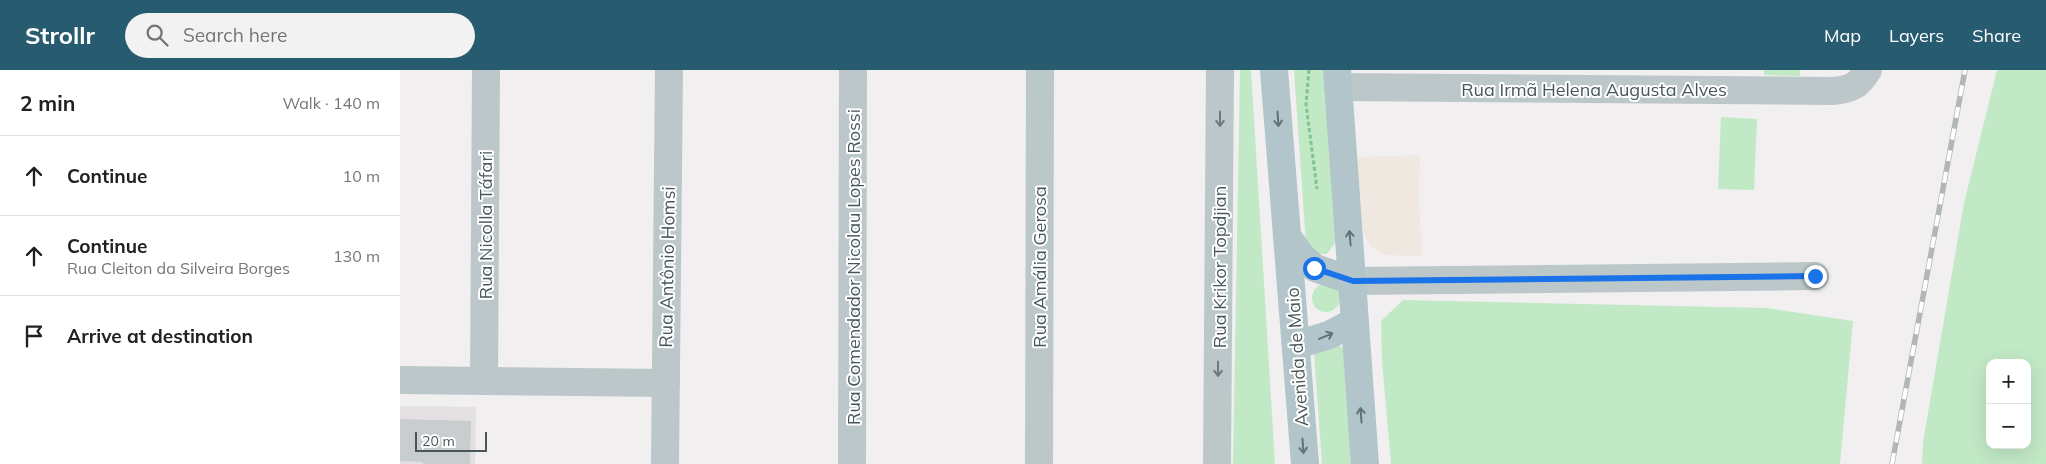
<!DOCTYPE html>
<meta charset="utf-8">
<style>
:root{--surface:#fff;--page:#f2f2f2;--text:#202124;--muted:#757577;--line:#e0e0e0;--accent:#275b6f}
body{margin:0;font-family:Mulish,sans-serif;background:var(--page);color:var(--text)}
.controls{position:absolute;right:15px;bottom:15px;display:grid;overflow:hidden;border-radius:10px;box-shadow:0 5px 20px #0002}
.controls button{width:45px;height:45px;display:grid;place-items:center;padding:0;border:0;border-bottom:1px solid var(--line);background:var(--surface);color:var(--text);font:25px sans-serif}
.scale{position:absolute;left:15px;bottom:12px;width:72px;box-sizing:border-box;padding-left:5px;border:2px solid #49575a;border-top:0;font-size:14px;line-height:18px;white-space:nowrap;color:#49575a;-webkit-text-stroke:4px #fff;paint-order:stroke}
.stop{position:absolute;width:15px;height:15px;margin:-11px;border:4px solid #1a73e8;border-radius:50%;background:#fff}
.stop.end{background:#1a73e8;border-color:#fff;box-shadow:0 1px 5px #0008}
.list{margin:0;padding:0;list-style:none}
h2{display:flex;justify-content:space-between;align-items:center;height:65px;margin:0;padding:0 20px;font-size:21px}
h2 small{font-size:16px;font-weight:400;color:var(--muted)}
.list li{display:grid;grid-template-columns:32px 1fr auto;gap:15px;align-items:center;box-sizing:border-box;height:80px;padding:0 20px;border-top:1px solid var(--line)}
.list b{display:block;font-size:19px;white-space:nowrap}
.list p{margin:0;font-size:16px;white-space:nowrap;color:var(--muted)}
.list em{font-size:16px;font-style:normal;color:var(--muted)}
.icon{flex:none;width:28px;height:28px;fill:none;stroke:currentColor;stroke-width:2;stroke-linecap:round;stroke-linejoin:round}
.map{position:relative;flex:none;width:1646px;height:394px;overflow:hidden}
header{display:flex;align-items:center;gap:30px;box-sizing:border-box;height:70px;padding:0 25px;background:var(--accent);color:#fff}
header strong{font-size:24px}
nav{display:flex;gap:28px;margin-inline-start:auto;font-size:18px}
.search{width:350px;height:45px;background:var(--page);display:flex;align-items:center;gap:12px;box-sizing:border-box;padding:0 18px;border-radius:28px;color:var(--muted);font-size:19px}
main{display:flex}
aside{flex:1;background:var(--surface)}
.map>svg:first-child{display:block}
.commercial{fill:#efe8e1}
.education{fill:#e2e0e1}
.green{fill:#c2e9c6;fill-rule:evenodd}
.building{fill:#c9cdd0}
.lines{fill:none;stroke-linecap:round;stroke-linejoin:round}
.path{stroke:#7fc38d;stroke-width:3;stroke-dasharray:4 2.5;stroke-linecap:butt}
.street{stroke:#bcc7ca;stroke-width:28}
.primary{stroke:#b2c5ca;stroke-width:28}
.rail-casing{stroke:#b2b6b8;stroke-width:5.5}
.rail{stroke:#fff;stroke-width:4;stroke-dasharray:11;stroke-linecap:butt}
.oneway{stroke:#6c797c}
.oneway2{stroke:#637276}
.route{stroke:#1a73e8;stroke-width:6}
.labels{text-anchor:middle;dominant-baseline:central;stroke-width:4;stroke-linejoin:round;paint-order:stroke}
.street-label{font-size:18px;fill:#49575a;stroke:#fff}
</style>
<header>
<strong>Strollr</strong>
<div class="search"><svg class="icon" aria-label="search" viewBox="0 0 24 24"><circle cx="10" cy="10" r="6"/><path d="M15 15l6 6"/></svg>Search here</div>
<nav><a>Map</a><a>Layers</a><a>Share</a></nav>
</header>
<main>
<aside>
<h2>2 min<small>Walk · 140 m</small></h2>
<ul class="list">
<li><svg class="icon" aria-label="ahead" viewBox="0 0 24 24"><path d="M12 20V5M6 11l6-6 6 6"/></svg><div><b>Continue</b></div><em>10 m</em></li>
<li><svg class="icon" aria-label="ahead" viewBox="0 0 24 24"><path d="M12 20V5M6 11l6-6 6 6"/></svg><div><b>Continue</b><p>Rua Cleiton da Silveira Borges</p></div><em>130 m</em></li>
<li><svg class="icon" aria-label="arrive" viewBox="0 0 24 24"><path d="M6 21V4h12l-3 4 3 4H6"/></svg><div><b>Arrive at destination</b></div></li>
</ul>
</aside>
<div class="map">
<svg width="1646" height="394" viewBox="0 0 1646 394">
<rect width="100%" height="100%" fill="#f1eff0"/>
<path class="commercial" d="M1020,85L1019,132L1022,186L984,185L970,176L956,149V87Z"/>
<path class="education" d="M0,336L76,337L75,394H0Z"/>
<g class="green">
<path d="M840,0H851L875,394H833Z"/>
<path d="M894,0H924L938,169L927,184H918L906,175Z"/>
<path d="M1364,0H1400V6L1364,5Z"/>
<path d="M1597,0H1646V394H1522L1523,372L1564,133ZM1590,293H1627V375H1590Z"/>
<path d="M1321,47L1357,49L1354,120L1318,119Z"/>
<circle cx="926" cy="228" r="14"/>
<path d="M1003,230L1367,238L1453,251L1440,394H991L982,291L981,251Z"/>
<path d="M935,272L943,278L952,394H922L914,283Z"/>
</g>
<path class="building" d="M0,349L71,351L70,394H23V392L0,391Z"/>
<g class="lines">
<path class="path" d="M909,0L906,34L917,119"/>
<g class="street">
<path d="M938,17L1433,21C1452,19 1458,16 1468,0"/>
<path d="M953,211L1415,206"/>
<path d="M0,310L266,313"/>
<path d="M84,311L86,0"/>
<path d="M265,394L269,0"/>
<path d="M452,394L453,0"/>
<path d="M639,394L640,0"/>
<path d="M817,394L820,0"/>
</g>
<g class="primary">
<path d="M874,0L905,394"/>
<path d="M937,0L965,394"/>
<path d="M887,166L902,187L915,198L953,211"/>
<path d="M896,275L929,265L954,252"/>
</g>
<g class="rail-casing">
<path id="rail" d="M1492,394L1565,0"/>
</g>
<use href="#rail" class="rail"/>
</g>
<defs><path id="oneway-shaft" d="M-6 0H5M1.5-3L5.5 0L1.5 3" fill="none" stroke-width="1.6" stroke-linecap="round" stroke-linejoin="round" transform="scale(1.25)"/></defs>
<g class="oneway">
<use href="#oneway-shaft" transform="translate(820 49) rotate(90)"/>
<use href="#oneway-shaft" transform="translate(818 299) rotate(90)"/>
</g>
<g class="oneway2">
<use href="#oneway-shaft" transform="translate(878 49) rotate(86)"/>
<use href="#oneway-shaft" transform="translate(950 168) rotate(-95)"/>
<use href="#oneway-shaft" transform="translate(926 266) rotate(-23)"/>
<use href="#oneway-shaft" transform="translate(961 345) rotate(-94)"/>
<use href="#oneway-shaft" transform="translate(903 376) rotate(86)"/>
</g>
<g class="lines">
<path class="route" d="M914,198L953,211L1415,206"/>
</g>
<g class="labels">
<g class="street-label">
<text x="1194" y="19">Rua Irmã Helena Augusta Alves</text>
<text transform="translate(85 155) rotate(-90)">Rua Nicolla Táfari</text>
<text transform="translate(267 197) rotate(-89)">Rua Antônio Homsi</text>
<text transform="translate(453 197) rotate(-90)">Rua Comendador Nicolau Lopes Rossi</text>
<text transform="translate(639 197) rotate(-90)">Rua Amália Gerosa</text>
<text transform="translate(819 197) rotate(-90)">Rua Krikor Topdjian</text>
<text transform="translate(897 287) rotate(-94)">Avenida de Maio</text>
</g>
</g>
</svg>
<div class="controls">
<button>+</button>
<button>−</button>
</div>
<div class="scale">20 m</div>
<div class="stop" style="left:914px;top:198px"></div>
<div class="stop end" style="left:1415px;top:206px"></div>
</div>
</main>
